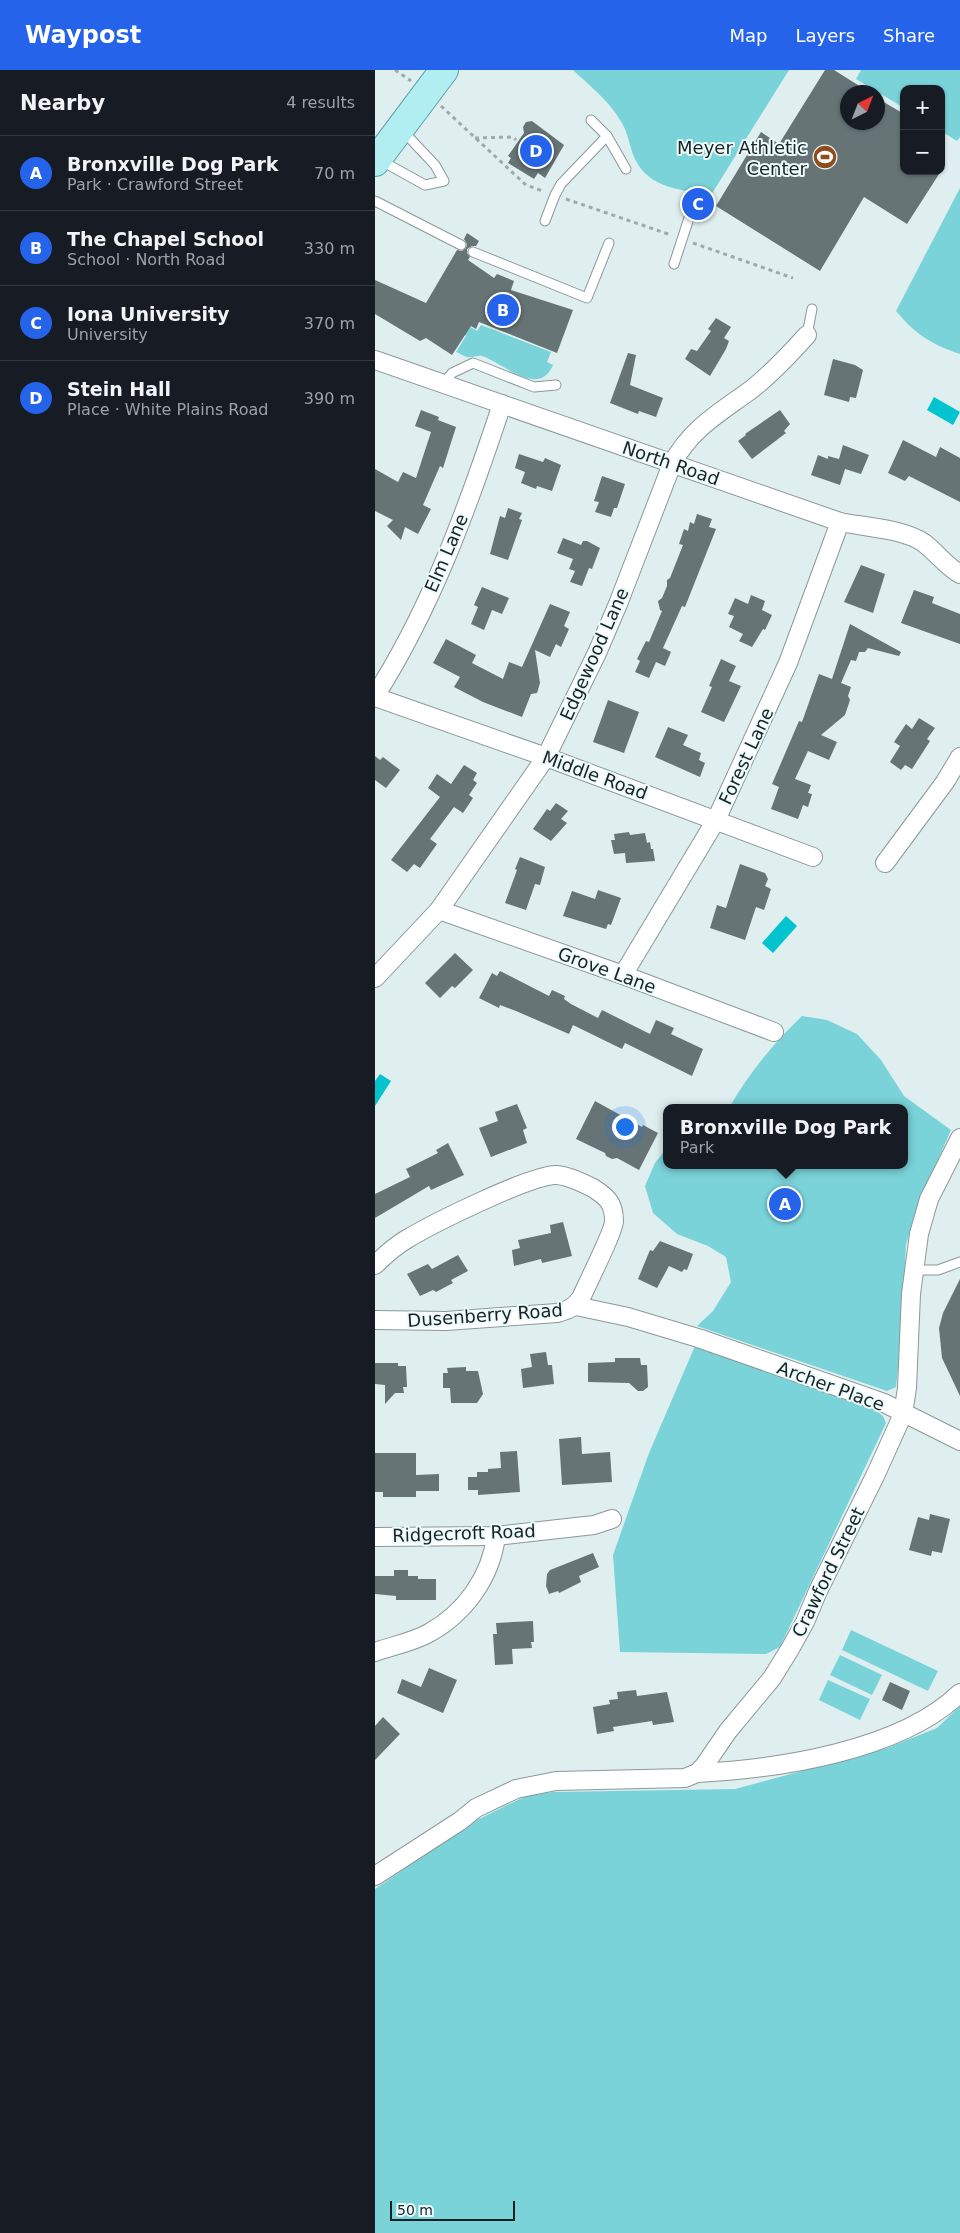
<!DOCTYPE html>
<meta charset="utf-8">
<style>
:root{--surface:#171b24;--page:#20242c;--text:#f1f3f6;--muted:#9ea1a6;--line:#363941;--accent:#2563eb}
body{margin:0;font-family:"DejaVu Sans",sans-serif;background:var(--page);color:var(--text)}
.controls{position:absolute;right:15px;top:15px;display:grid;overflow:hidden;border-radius:10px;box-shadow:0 1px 4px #0004}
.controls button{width:45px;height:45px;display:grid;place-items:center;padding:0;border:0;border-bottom:1px solid var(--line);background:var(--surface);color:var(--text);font:25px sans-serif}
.compass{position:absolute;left:465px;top:15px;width:45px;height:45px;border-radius:50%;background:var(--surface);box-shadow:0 1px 4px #0004;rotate:42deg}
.scale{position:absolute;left:15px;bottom:12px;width:125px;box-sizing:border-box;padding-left:5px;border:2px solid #1c2223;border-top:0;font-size:14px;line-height:18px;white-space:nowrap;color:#1c2223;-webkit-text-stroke:4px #ecfcfd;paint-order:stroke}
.you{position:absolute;left:249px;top:1056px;width:18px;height:18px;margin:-12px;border:4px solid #fff;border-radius:50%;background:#1a73e8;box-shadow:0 0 0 8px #1a73e833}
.badge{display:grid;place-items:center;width:32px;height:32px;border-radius:50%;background:var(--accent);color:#fff;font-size:16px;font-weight:700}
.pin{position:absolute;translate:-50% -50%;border:2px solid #fff;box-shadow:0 1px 5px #0006}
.popup{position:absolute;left:288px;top:1034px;width:245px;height:65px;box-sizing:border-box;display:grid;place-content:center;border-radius:10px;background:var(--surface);filter:drop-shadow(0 1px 4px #0005);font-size:16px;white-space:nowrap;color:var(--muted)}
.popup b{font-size:19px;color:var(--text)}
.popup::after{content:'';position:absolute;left:50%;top:100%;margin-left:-10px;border:10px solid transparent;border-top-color:var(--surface)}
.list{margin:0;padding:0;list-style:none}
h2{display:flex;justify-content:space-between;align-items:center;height:65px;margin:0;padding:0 20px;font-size:21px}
h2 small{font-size:16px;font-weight:400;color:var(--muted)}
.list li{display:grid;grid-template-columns:32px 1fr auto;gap:15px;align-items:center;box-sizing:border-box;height:75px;padding:0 20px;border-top:1px solid var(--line)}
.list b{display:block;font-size:19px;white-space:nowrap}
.list p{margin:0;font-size:16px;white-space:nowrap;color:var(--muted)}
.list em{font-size:16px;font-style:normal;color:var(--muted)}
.map{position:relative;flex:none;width:585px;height:2163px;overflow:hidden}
header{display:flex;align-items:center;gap:30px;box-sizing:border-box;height:70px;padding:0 25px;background:var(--accent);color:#fff}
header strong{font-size:24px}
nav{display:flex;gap:28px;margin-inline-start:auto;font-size:18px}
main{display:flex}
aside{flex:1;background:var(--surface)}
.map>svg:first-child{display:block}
.green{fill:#7ad3d9}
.water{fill:#02c4ce}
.building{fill:#667475}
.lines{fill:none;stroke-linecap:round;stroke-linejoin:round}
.service-casing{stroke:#8a9899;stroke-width:11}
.minor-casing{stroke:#8a9899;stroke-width:20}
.primary-casing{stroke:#5a9fa4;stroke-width:30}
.path{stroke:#9eaaab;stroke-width:3;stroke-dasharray:4 4;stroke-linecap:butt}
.service{stroke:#fff;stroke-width:9}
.minor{stroke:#fff;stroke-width:18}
.primary{stroke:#b0eef2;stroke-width:28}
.labels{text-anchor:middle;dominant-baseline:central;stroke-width:4;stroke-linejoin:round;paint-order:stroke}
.poi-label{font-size:18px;fill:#1c2223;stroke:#ecfcfd;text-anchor:end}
.street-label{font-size:18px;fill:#1c2223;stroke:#ecfcfd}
</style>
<header>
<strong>Waypost</strong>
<nav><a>Map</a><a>Layers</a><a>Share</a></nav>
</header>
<main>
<aside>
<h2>Nearby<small>4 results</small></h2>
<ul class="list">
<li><span class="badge">A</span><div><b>Bronxville Dog Park</b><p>Park · Crawford Street</p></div><em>70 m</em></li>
<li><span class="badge">B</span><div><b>The Chapel School</b><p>School · North Road</p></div><em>330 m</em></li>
<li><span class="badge">C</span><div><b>Iona University</b><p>University</p></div><em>370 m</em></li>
<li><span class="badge">D</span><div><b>Stein Hall</b><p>Place · White Plains Road</p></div><em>390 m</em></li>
</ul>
</aside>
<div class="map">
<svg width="585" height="2163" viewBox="0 0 585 2163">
<rect width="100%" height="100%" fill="#dfeff0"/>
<g class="green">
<path d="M198,0H414L336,125C308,120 274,119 260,89C255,79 254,67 249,57C238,34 216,17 198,0Z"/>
<path d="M486,0H585V67L582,71L566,61V19H529V38L481,9Z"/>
<path d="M585,118V284C556,274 541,265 521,241Z"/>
<path d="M106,255L176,282L172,292L178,295C164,329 127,292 107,286C102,285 97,288 92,287C88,286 84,283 81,282L91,266L89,264L94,256L102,261Z"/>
<path d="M427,946L452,950L482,964L506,990L529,1026L576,1060L548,1124L531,1174L526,1271L521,1317L512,1321L322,1256L338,1241L356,1212L351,1187L333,1176L302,1164L278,1143L270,1116L280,1093L291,1079V1095H529V1038H354C374,1003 398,974 427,946Z"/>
<path d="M320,1276L501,1341L508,1346L511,1353L405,1577L391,1584L245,1582L238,1485L274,1383Z"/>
<path d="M476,1560L563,1601L553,1621L467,1580Z"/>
<path d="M465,1585L507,1605L497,1625L455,1605Z"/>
<path d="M453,1610L495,1629L485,1650L444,1630Z"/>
<path d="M585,1636V2163H0V1819L100,1751L151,1726L178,1722L360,1719L512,1678L562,1658Z"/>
</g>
<g class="water">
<path d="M559,327L585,342L578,355L552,340Z"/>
<path d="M411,846L422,856L398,883L387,873Z"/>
<path d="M5,1004L16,1011L0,1036V1011Z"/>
</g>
<g class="building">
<path d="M450,0H459L494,22H472V52H502V28L529,44V101H566L532,154L489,127L445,201L341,136L386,62L404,74Z"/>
<path d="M157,51L189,75L170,108L163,103L159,109L133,93L136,88L133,86L149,63L148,57L151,52Z"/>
<path d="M92,163L104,171L101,176H97L92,179V183L95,187L93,190L119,208L122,204L139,211L136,220L198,240L182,283L104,252L101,259L96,256L77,285L51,268L45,271L0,244V210L51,233L82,180L87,181L91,178L92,174L89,169Z"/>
<path d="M341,248L356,257L349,268L354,271L351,279L335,306L310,289L316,279L322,281L336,261L333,259Z"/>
<path d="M253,283L261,285L255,315L288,328L281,347L264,341L263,344L235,333Z"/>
<path d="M458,289L480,295L488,300L481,328L475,327L474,332L449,325Z"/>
<path d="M46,340L64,347L63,350L81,357L68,398L65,396L48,435L56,439L43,464L30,457L26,470L12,456L18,450L0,441V399L23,412L28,402L41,408L56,362L40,356Z"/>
<path d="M405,340L415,354L409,361L411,363L377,389L363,371L371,365L370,364Z"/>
<path d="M528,370L561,387L565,377L585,388V432L534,406L530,411L513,403Z"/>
<path d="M468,375L494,385L486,404L470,399L465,415L436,405L443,385L453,389V386L464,389Z"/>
<path d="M144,384L168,392L170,388L186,395L177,421L162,416L161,419L146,413L150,402L140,398Z"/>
<path d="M227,406L250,414L242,438H239L236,447L220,442L224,432L219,431Z"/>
<path d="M133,438L147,443L144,449L147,450L133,490L115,484L125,446L130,448Z"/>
<path d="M322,444L337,449L334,457L341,459L310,537L307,536L288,578L296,582L290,596L281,592L274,608L260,602L265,591L262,589L271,571L274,572L287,541L285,540L283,531L287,528L292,516V510L295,508L308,475L304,474L309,459L313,461L315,452L319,454Z"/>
<path d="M188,468L206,475L208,471H212L225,478L217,499L214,498L207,516L195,512L200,501L194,499L198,489L182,483Z"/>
<path d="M486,495L510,504L498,543L469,532Z"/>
<path d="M107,517L134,528L127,544L117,540L109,560L96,554L103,537L99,535Z"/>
<path d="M539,520L559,527L557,533L585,544V574L526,553Z"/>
<path d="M376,525L390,531L387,540L397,545L390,560L388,559L377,577L364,571L368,564L354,557L359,546L353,544L360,528L373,534Z"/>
<path d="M175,534L195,542L189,556L194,559L186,577L181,574L175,587L160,580L165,613L162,623L156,624L147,647L108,632L79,617L85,607L58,593L71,569L101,585L97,593L128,609L134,592L147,597Z"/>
<path d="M475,554L526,582L524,586L493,578L490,582H484L481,591L476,590L466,613L476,617L473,626L475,630L470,645L446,665L462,672L454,690L433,681L420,709L436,715L433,723L437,724L433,737L428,735L423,749L396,739L404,717L397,714L424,651L427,652L444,604L457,609Z"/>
<path d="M346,589L361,596L354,611L366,616L349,652L326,642L337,617L334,616Z"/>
<path d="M233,630L264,642L249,683L218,672Z"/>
<path d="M544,648L560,658L552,669L555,671L537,699L530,695L526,700L515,692L525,676L519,672L531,654L537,659Z"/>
<path d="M293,657L313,665L308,675L326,683L324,690L330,693L325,707L280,687Z"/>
<path d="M0,686L5,690L8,687L25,700L11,718L0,710Z"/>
<path d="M89,695L102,703L98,710L102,713L94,725L98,728L88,743L79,737L55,769L62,774L45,798L39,794L32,802L16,790L65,727L53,718L62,704L76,714Z"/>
<path d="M181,733L193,741L186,749L192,753L176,771L158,759L172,739L175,741Z"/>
<path d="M254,762L255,765L270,763L272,773L275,772L276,779H278L280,791L251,793L250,783L239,784L236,770H240L239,764Z"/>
<path d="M145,787L170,797L165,815L160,814L151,840L130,833L142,800L140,799Z"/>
<path d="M365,794L390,803L393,809L390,816L396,819L389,840L381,837L370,870L335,858L342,835L351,838Z"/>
<path d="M223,820L246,828L236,855L233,854L231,859L188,846L197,821L220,829Z"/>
<path d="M80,883L98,900L80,918L77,916L65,928L50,913Z"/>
<path d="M125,901L174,926L177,920L190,926L189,929L196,934L223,948L227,940L275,964L281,950L299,958L296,964L328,979L317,1006L250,973L247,979L198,955L194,964L141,941L125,935L124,938L104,928L117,903L122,906Z"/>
<path d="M220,1031L267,1057L268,1055L283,1063L264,1100L242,1088L237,1089L231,1086L230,1083L201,1069Z"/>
<path d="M142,1034L152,1058L148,1060L152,1073L116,1087L104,1058L123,1051L120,1042Z"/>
<path d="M73,1073L89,1105L56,1120L54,1116L0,1148V1124L35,1107L31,1099L63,1083L61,1080Z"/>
<path d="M188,1152L197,1186L167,1193L166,1189L139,1196L137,1180L145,1178L143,1170L176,1163L175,1155Z"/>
<path d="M285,1171L318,1184L312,1200L309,1199L307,1202L294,1196L282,1218L263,1209L275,1180L278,1181Z"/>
<path d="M83,1185L93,1201L76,1210L78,1213L61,1222L58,1220L45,1226L32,1204L53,1194L57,1199Z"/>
<path d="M585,1209V1326L567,1288L564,1258L568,1243Z"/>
<path d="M171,1282L173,1295H177L179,1314L148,1318L146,1299L157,1297L155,1284Z"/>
<path d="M240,1288H265L266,1295H272L273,1317L268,1321H263L254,1313L213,1312V1293L240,1292Z"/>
<path d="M0,1293H23V1296H31L32,1317H28L29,1323H20L10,1334V1315L0,1314Z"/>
<path d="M91,1297V1301H103L108,1324L102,1333H76L75,1318H68V1303H73L72,1298Z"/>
<path d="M206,1367L207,1384L235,1382L237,1412L187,1415L184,1369Z"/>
<path d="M142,1381L145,1422L103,1425V1420H93V1407H102V1402H113V1399L126,1398L125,1382Z"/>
<path d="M0,1383H41V1405L64,1404V1421H41V1427H8V1422H0Z"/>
<path d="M555,1444L575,1449L567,1483L557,1481L556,1486L534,1480L543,1447L554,1450Z"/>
<path d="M218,1483L224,1497L204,1506L206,1512L184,1523L183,1521L174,1524L171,1516L172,1504L175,1500Z"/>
<path d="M19,1500H33V1506H43V1509H61V1530H21V1526L0,1524V1506H19Z"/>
<path d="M158,1551L159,1572H156L157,1578L137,1579L138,1594L120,1595L118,1564H122L121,1553Z"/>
<path d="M54,1598L82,1610L68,1643L22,1623L27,1609L46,1617Z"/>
<path d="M515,1612L535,1621L527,1640L507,1630Z"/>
<path d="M261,1620L262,1626L292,1622L299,1652L278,1655L277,1651L238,1657L239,1661L222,1664L218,1637L235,1634L234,1630L243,1629L242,1622Z"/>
<path d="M8,1647L25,1664L0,1690V1656Z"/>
</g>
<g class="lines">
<g class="service-casing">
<g id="service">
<path d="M216,50L232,66L251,99"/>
<path d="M5,90L50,115L69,111L60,95L27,60"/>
<path d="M0,131L86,175"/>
<path d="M170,151L180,125L186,114L232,66"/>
<path d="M98,182L212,228L234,173"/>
<path d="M299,194L315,145"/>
<path d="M432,265L437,239"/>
<path d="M68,314L77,303L98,293L159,317L181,315"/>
<path d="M539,1200H563L585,1192"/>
</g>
</g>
<g class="minor-casing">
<g id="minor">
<path d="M0,290L465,452C490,457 529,459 549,473C562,483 571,496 585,504"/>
<path d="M0,626C57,537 94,434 127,334"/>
<path d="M0,627L171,687L438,787"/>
<path d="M510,793L570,712L585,687"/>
<path d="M64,840L248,905L399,962"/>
<path d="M248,905L341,750L413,593L465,452"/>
<path d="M0,908L64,840L171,687L222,583L243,534L297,394C316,358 346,342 377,319C397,303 415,284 432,265"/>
<path d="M0,1195C10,1185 20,1176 32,1169C57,1154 157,1104 182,1105C194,1106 208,1113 218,1118C232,1127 239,1133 239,1151C239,1161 212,1214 206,1228C199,1238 193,1240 182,1243L71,1251L0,1250"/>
<path d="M201,1236L253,1247L323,1268L509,1333L585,1371"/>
<path d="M0,1467L121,1466L219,1455L237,1449"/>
<path d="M0,1582C17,1576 38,1572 54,1563C90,1543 116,1507 121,1466"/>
<path d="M322,1703C403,1699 525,1681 585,1623"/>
<path d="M0,1806L85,1751L101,1738L141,1719L181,1711L310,1708L322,1703L329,1696L353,1661L397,1608L415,1579L430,1552L443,1521L500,1406L528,1344L532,1318L536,1224L544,1164L554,1129L585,1068"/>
</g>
</g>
<g class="primary-casing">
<path id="primary" d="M0,92L69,0"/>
</g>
<g class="path">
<path d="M20,0L36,11"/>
<path d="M66,36L151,115L168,121"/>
<path d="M100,68L138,67L141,70"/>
<path d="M191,129L296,165"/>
<path d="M318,173L418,208"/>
</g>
<use href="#service" class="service"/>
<use href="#minor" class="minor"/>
<use href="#primary" class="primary"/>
</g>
<defs>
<g id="stadium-disc" transform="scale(1.25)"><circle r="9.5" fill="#8f4c1d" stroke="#ecfcfd"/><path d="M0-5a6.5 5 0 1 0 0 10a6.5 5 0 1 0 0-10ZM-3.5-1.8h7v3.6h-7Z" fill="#fff"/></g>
</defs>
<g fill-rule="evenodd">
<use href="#stadium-disc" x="450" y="87"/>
</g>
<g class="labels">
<g class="poi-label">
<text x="432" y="77">Meyer Athletic<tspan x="432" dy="21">Center</tspan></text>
</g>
<g class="street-label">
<text transform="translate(296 393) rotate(19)">North Road</text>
<text transform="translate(71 483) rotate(-67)">Elm Lane</text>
<text transform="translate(219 584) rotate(-66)">Edgewood Lane</text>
<text transform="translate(371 686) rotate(-65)">Forest Lane</text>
<text transform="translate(220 705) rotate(20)">Middle Road</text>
<text transform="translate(232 900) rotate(20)">Grove Lane</text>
<text transform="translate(110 1245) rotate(-4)">Dusenberry Road</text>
<text transform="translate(456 1316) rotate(20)">Archer Place</text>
<text transform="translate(89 1463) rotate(-2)">Ridgecroft Road</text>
<text transform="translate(453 1502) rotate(-64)">Crawford Street</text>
</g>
</g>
</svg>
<div class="controls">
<button>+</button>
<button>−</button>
</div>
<svg class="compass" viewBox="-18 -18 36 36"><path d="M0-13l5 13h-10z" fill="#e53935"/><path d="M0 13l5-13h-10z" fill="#9ea1a6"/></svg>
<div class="scale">50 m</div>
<div class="you"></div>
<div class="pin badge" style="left:410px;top:1134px">A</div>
<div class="popup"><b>Bronxville Dog Park</b>Park</div>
<div class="pin badge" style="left:128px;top:240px">B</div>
<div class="pin badge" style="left:323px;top:134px">C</div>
<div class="pin badge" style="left:161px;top:81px">D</div>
</div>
</main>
